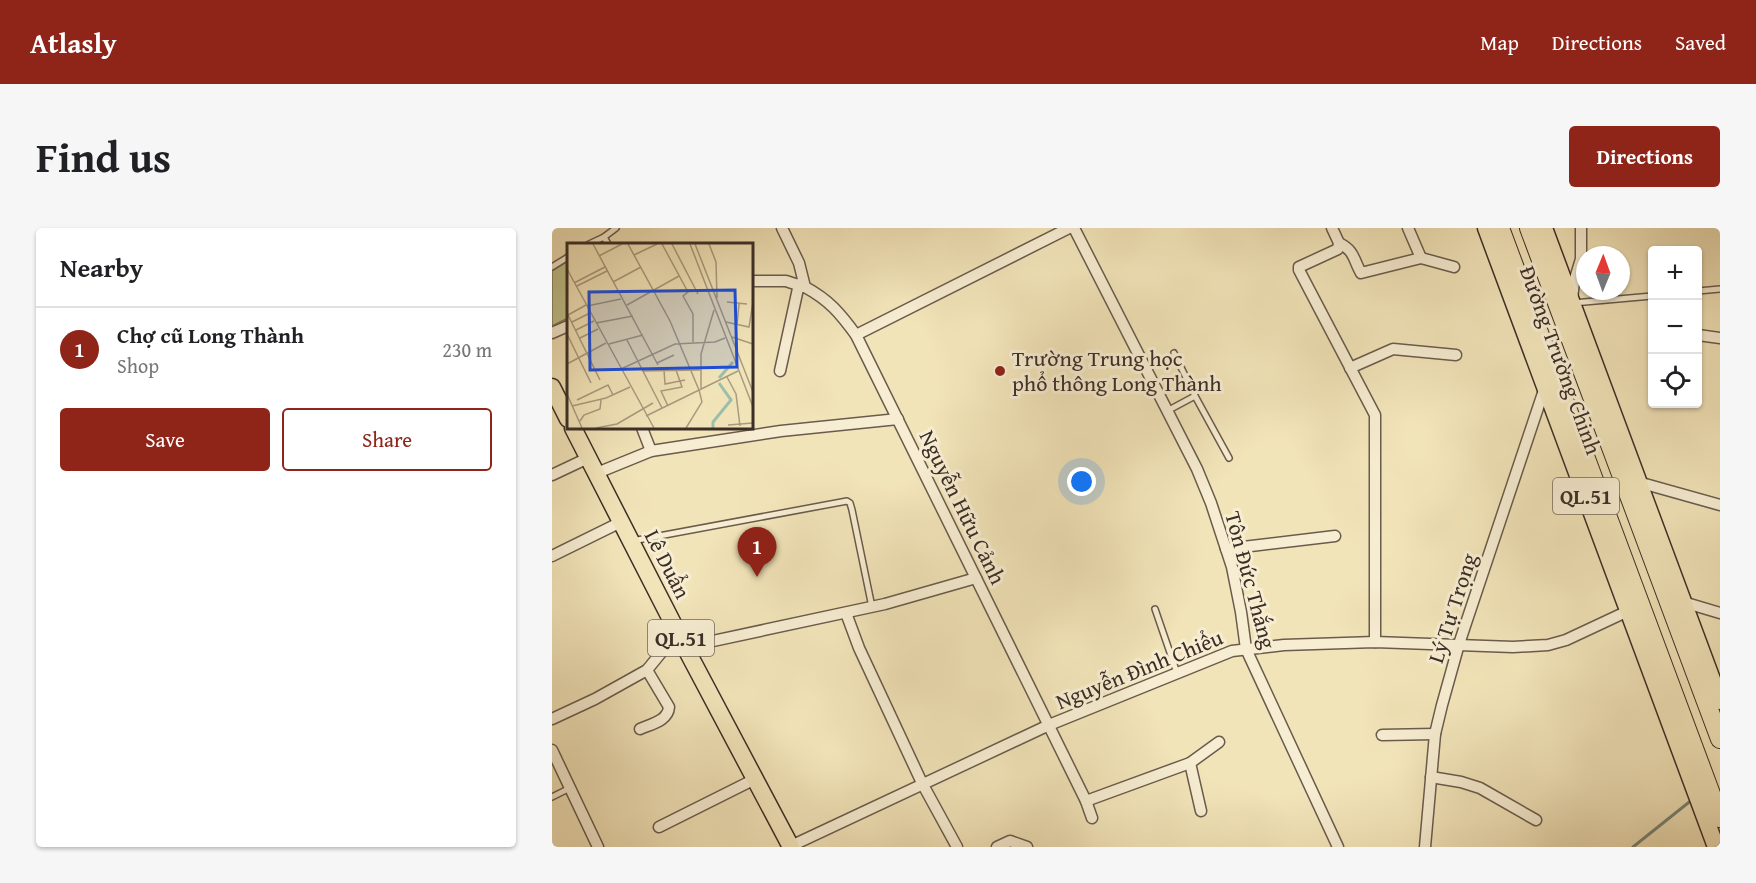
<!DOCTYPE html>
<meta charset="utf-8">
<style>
:root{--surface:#fff;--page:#f6f6f6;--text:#202124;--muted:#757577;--line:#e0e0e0;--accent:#8f2418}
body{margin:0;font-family:"Gentium Book Plus",serif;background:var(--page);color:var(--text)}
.controls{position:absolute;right:18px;top:18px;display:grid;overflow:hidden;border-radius:6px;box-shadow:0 2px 4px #0004}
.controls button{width:54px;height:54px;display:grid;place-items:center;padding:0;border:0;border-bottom:2px solid var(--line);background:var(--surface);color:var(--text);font:30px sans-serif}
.compass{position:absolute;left:1024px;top:18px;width:54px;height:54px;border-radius:50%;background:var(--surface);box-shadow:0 2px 4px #0004;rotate:1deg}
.you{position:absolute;left:530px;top:254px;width:21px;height:21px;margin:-15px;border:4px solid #fff;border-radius:50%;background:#1a73e8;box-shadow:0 0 0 9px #1a73e833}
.badge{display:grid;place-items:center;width:39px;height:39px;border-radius:50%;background:var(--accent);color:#fff;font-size:20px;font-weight:700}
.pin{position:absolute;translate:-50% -50px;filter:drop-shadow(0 2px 3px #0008)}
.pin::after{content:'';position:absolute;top:32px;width:21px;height:18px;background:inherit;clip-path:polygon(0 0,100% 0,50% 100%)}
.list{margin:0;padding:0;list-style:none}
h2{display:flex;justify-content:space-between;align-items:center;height:78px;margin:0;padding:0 24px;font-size:26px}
h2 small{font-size:20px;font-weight:400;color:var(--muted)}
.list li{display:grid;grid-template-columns:39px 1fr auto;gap:18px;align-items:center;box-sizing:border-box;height:84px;padding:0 24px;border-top:2px solid var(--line)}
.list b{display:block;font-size:22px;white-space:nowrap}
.list p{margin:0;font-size:20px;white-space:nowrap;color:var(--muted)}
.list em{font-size:20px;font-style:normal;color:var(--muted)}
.actions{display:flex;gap:12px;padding:18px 24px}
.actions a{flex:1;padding:14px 0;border:2px solid var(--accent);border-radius:6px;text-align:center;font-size:21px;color:var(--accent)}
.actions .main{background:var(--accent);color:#fff}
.icon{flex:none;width:33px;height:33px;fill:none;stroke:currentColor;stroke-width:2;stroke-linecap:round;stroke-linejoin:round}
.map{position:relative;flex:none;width:1168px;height:619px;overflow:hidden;border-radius:6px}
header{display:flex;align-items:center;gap:36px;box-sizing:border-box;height:84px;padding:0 30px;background:var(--accent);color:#fff}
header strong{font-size:28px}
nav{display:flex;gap:33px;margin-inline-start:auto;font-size:21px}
.intro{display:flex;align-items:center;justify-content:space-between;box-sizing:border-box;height:144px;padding:0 36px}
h1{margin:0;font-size:42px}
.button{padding:15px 27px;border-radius:6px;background:var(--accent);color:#fff;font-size:21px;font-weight:700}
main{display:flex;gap:36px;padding:0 36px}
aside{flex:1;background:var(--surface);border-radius:6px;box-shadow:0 2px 4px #0004}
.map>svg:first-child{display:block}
.green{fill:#c0c28b;stroke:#7e7859;stroke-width:1.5}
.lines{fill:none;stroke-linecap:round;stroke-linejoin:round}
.stream{stroke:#758577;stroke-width:3}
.service-casing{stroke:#695c4c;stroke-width:8}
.minor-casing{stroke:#695c4c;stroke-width:13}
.primary-casing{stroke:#3b2e27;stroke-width:19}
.trunk-casing{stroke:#3b2e27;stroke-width:20}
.service{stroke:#f7edd2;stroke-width:5}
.minor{stroke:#f7edd2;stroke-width:10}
.primary{stroke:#f2e4b9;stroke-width:16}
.trunk{stroke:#f2e4b9;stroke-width:18}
.poi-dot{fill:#8f2418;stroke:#f7edd2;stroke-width:2}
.labels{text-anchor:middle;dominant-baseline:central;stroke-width:6;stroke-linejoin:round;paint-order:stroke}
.shield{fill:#f7edd2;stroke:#73675a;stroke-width:1.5}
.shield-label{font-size:21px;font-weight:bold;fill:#3b2e27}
.poi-label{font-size:22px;fill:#3b2e27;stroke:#f7edd2;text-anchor:start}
.street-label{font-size:22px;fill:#3b2e27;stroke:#f7edd2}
.inset-river{fill:none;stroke:#9bbfac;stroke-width:3}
.inset-road{fill:none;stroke:#a99b7f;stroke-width:1.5}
.view{fill:#1d4ed8;fill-opacity:0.15;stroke:#1d4ed8;stroke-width:3}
.inset-edge{fill:none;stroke:#3b2e27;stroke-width:3}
</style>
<header>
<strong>Atlasly</strong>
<nav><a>Map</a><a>Directions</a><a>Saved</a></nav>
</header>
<div class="intro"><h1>Find us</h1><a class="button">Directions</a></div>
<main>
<aside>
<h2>Nearby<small></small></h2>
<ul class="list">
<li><span class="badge">1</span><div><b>Chợ cũ Long Thành</b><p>Shop</p></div><em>230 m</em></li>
</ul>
<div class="actions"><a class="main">Save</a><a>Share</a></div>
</aside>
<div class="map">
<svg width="1168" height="619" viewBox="0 0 1168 619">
<rect width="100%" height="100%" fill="#f2e4b9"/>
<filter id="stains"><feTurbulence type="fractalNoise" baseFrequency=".00333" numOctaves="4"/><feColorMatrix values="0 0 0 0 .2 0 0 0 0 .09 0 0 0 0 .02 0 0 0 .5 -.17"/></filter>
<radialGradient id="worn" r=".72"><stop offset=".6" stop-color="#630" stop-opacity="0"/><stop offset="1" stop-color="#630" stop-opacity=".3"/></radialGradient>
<path class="green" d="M16,32V90L0,98V40Z"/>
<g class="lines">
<path class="stream" d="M1081,619L1141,571"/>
<g class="service-casing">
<g id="service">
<path d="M52,9L64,0"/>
<path d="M37,16L52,9L56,16"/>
<path d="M0,39L16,29"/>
<path d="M1146,63L1168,61"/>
<path d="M1021,75L1100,68"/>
<path d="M622,125L643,168"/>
<path d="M615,183L643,168L677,230"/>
<path d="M80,313L295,273L298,275L300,282L320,379"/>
<path d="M603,381L625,445"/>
<path d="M0,569L18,560"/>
</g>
</g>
<g class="minor-casing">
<g id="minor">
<path d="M230,0L247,35L253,59C277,72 288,85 304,107L534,573L540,590"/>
<path d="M522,0L645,241L659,275L680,339L689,384L694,421L786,619"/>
<path d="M780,0L787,15L786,21L747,39V42L823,187V414"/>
<path d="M856,0L869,30"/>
<path d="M787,15C803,23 801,31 809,45L869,30L902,39"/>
<path d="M200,53H234L252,59"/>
<path d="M1020,71L1022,54L1029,31V0"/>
<path d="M0,105L16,98"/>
<path d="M304,107L517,0"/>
<path d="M1146,107L1168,110"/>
<path d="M798,140L841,121L904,127"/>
<path d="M228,143L247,56"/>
<path d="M90,200L99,223"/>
<path d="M45,245L99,223L229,203L346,191"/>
<path d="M0,247L36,230"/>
<path d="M1086,254L1168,277"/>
<path d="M674,321L783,308"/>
<path d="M0,328L69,294"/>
<path d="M1131,374L1168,385"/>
<path d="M294,385L307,420L370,555L405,619"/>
<path d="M133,419L333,376L424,350"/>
<path d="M0,491L43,471L95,442L126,404"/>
<path d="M88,501C99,496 116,493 117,479L95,442"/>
<path d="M830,507L883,506"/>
<path d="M0,522L46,619"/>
<path d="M638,535L649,583"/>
<path d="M879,549L909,554L928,560L984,592"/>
<path d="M534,573L638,535L667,514"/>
<path d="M107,599L203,551"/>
<path d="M239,618L497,497L680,423L732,417L823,414L961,419L996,417L1014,412L1076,383"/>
<path d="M445,619L458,613L475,619"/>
<path d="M873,619L883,506L890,477L907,416L993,159"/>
</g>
</g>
<g class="primary-casing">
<g id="primary">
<path d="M934,0L1164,619"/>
<path d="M992,0L1168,473"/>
<path d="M0,159L16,191"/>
<path d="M21,200L133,419L239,619"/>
</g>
</g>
<g class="trunk-casing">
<g id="trunk">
<path d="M948,0L1168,590"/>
<path d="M977,0L1168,511"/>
</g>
</g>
<use href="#service" class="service"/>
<use href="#minor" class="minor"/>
<use href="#primary" class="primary"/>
<use href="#trunk" class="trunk"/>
</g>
<circle class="poi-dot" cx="448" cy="143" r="6"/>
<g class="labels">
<g class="shield">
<rect x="1001" y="250" width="66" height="36" rx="4.5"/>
<rect x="96" y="392" width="66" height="36" rx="4.5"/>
</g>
<g class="shield-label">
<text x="1034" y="268">QL.51</text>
<text x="129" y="410">QL.51</text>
</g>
<g class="poi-label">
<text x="460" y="130">Trường Trung học<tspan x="460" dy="25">phổ thông Long Thành</tspan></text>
</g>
<g class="street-label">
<text transform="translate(1009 132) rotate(70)">Đường Trường Chinh</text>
<text transform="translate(411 279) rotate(64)">Nguyễn Hữu Cảnh</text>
<text transform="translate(116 336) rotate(63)">Lê Duẩn</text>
<text transform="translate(699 352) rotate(75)">Tôn Đức Thắng</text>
<text transform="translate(900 380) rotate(-72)">Lý Tự Trọng</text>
<text transform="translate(587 441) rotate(-22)">Nguyễn Đình Chiểu</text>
</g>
</g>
<g transform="translate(15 15)">
<rect width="186" height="186" fill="#f2e4b9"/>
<path class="inset-river" d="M152,135L166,119M146,185V179L164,157L152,140"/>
<path class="inset-road" d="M26,1L91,122M61,1L103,78L132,147L135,159L119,185M95,1L121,49L116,53L126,71V99M105,1L131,51M123,1L186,164M128,1L186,149M142,1L149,19L150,55M67,12L90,1M32,13L55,1M0,26L87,185M46,39L74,24M7,40L38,24M10,43L40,28M160,59L180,61M60,62L112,33M20,63L54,56M0,70L33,137M1,72L19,62M5,79L23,70M159,79L182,84L186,59M29,80L66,73M170,82L172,61M9,87L27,78M0,91L24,140M165,94L186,101M13,95L31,86M60,97L95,165M42,101L76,92M90,120L107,112M0,121L39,100M54,126L108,101L148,99L158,95M97,127L98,141L118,137M75,128L133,127M160,134L169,151L173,183M134,145V111L147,67M0,151L15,185M10,157L41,142L46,152M5,163L39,155L63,144M101,163L94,148L115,144L109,127M79,173L171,128M13,178L17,172L33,166L34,157M161,182L186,180M29,185L50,181L86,160"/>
<path class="view" d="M168,47L170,124L23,127L22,49Z"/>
<rect width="186" height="186" class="inset-edge"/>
</g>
<rect width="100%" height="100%" filter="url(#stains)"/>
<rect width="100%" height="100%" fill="url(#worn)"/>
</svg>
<div class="controls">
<button>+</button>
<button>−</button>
<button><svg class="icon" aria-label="locate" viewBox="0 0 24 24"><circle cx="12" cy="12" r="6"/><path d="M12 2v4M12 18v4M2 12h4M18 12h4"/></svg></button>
</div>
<svg class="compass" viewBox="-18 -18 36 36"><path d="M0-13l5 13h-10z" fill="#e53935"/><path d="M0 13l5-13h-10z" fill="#757577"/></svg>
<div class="you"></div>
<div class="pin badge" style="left:205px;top:349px">1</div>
</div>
</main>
